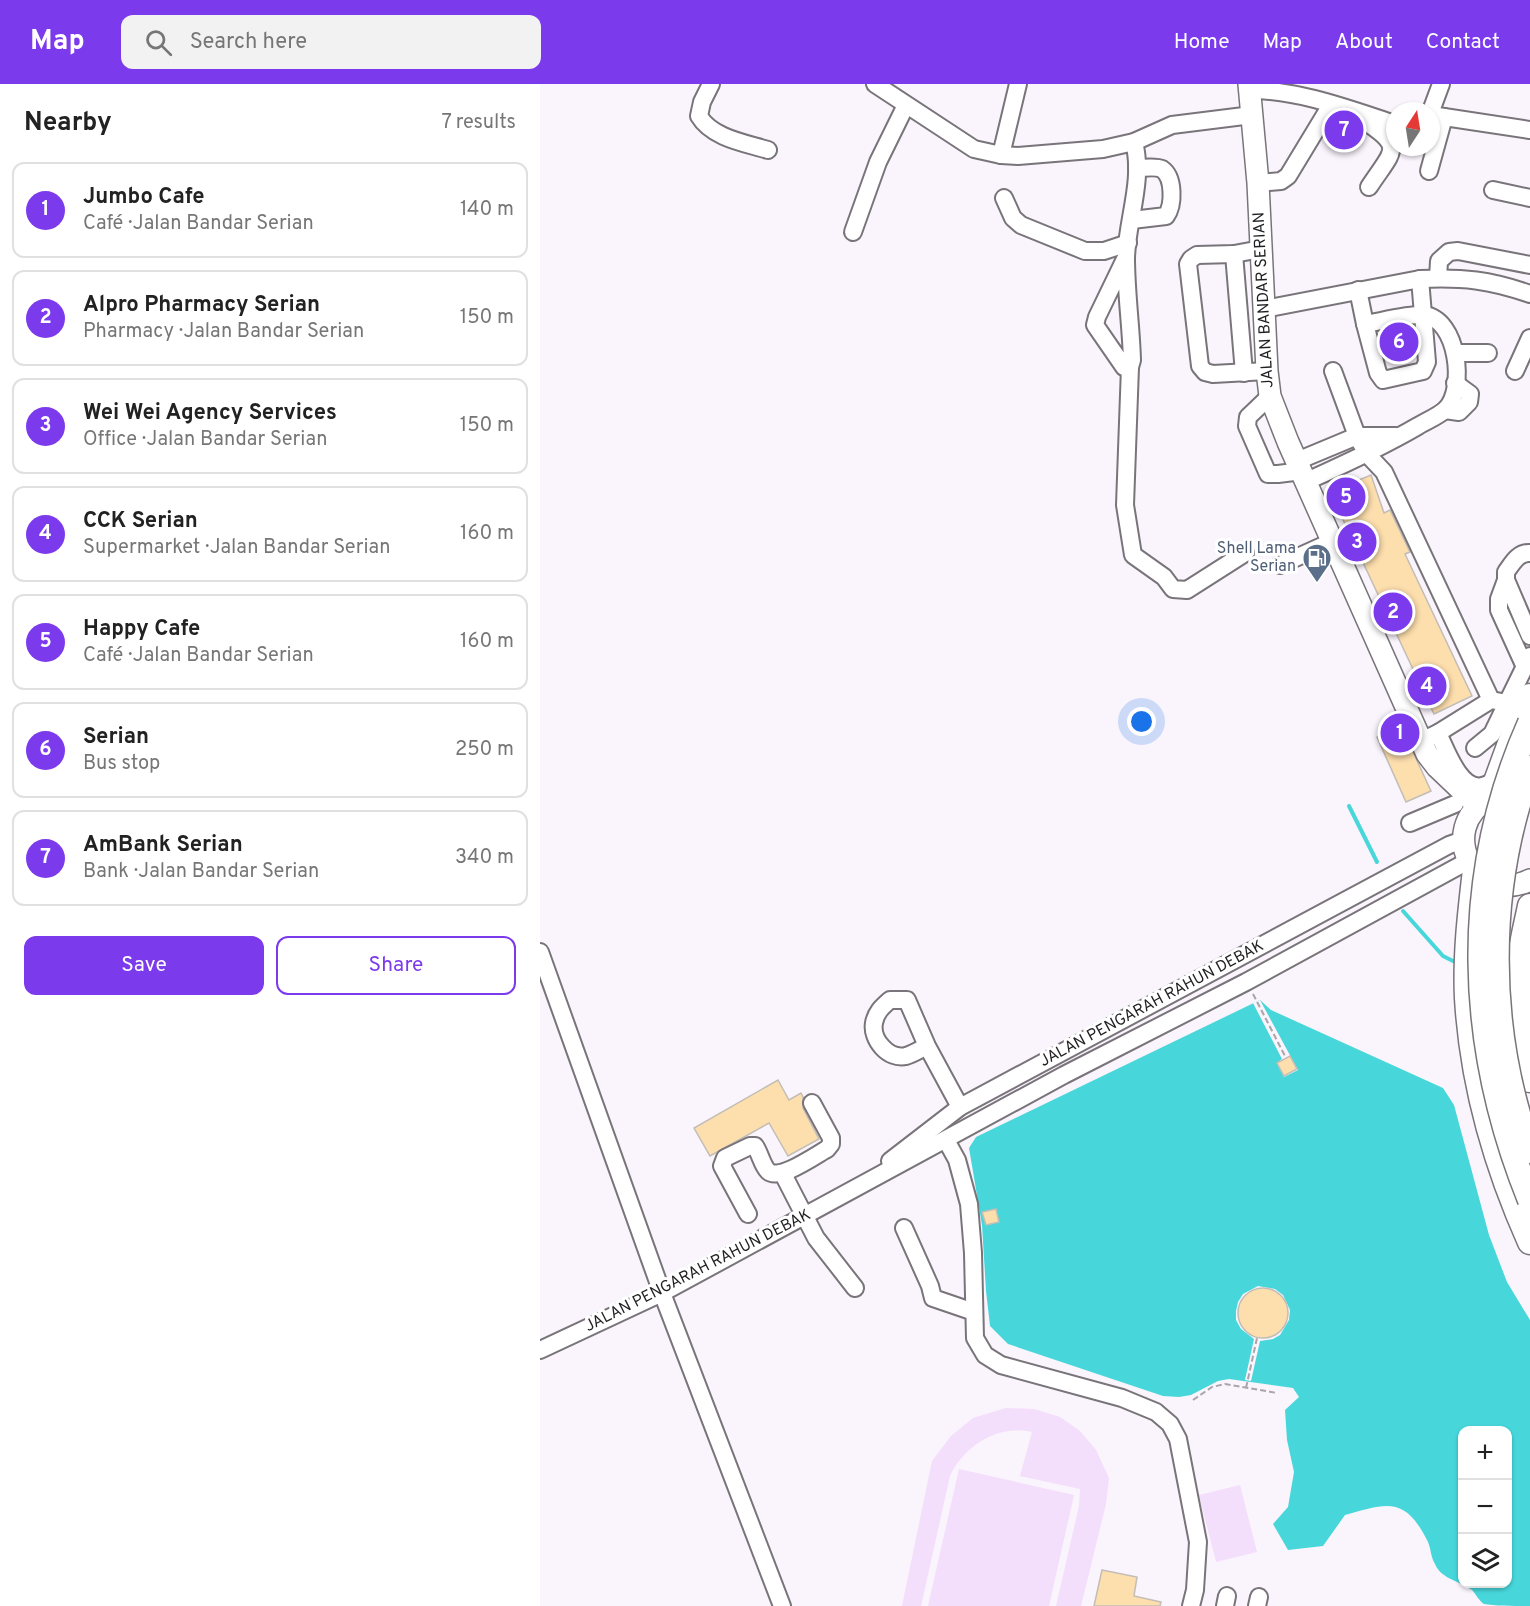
<!DOCTYPE html>
<meta charset="utf-8">
<style>
:root{--surface:#fff;--page:#f2f2f2;--text:#222;--muted:#767676;--line:#e0e0e0;--accent:#7c3aed}
body{margin:0;font-family:Overpass,sans-serif;background:var(--page);color:var(--text)}
.controls{position:absolute;right:18px;bottom:18px;display:grid;overflow:hidden;border-radius:12px;box-shadow:0 2px 4px #0004}
.controls button{width:54px;height:54px;display:grid;place-items:center;padding:0;border:0;border-bottom:2px solid var(--line);background:var(--surface);color:var(--text);font:30px sans-serif}
.compass{position:absolute;left:846px;top:18px;width:54px;height:54px;border-radius:50%;background:var(--surface);box-shadow:0 2px 4px #0004;rotate:12deg}
.you{position:absolute;left:602px;top:638px;width:21px;height:21px;margin:-15px;border:4px solid #fff;border-radius:50%;background:#1a73e8;box-shadow:0 0 0 9px #1a73e833}
.badge{display:grid;place-items:center;width:39px;height:39px;border-radius:50%;background:var(--accent);color:#fff;font-size:20px;font-weight:700}
.pin{position:absolute;translate:-50% -50%;border:3px solid #fff;box-shadow:0 2px 6px #0006}
.list{margin:0;padding:0;list-style:none}
h2{display:flex;justify-content:space-between;align-items:center;height:78px;margin:0;padding:0 24px;font-size:26px}
h2 small{font-size:20px;font-weight:400;color:var(--muted)}
.list li{display:grid;grid-template-columns:39px 1fr auto;gap:18px;align-items:center;box-sizing:border-box;height:96px;margin:0 12px 12px;padding:0 12px;border:2px solid var(--line);border-radius:12px}
.list b{display:block;font-size:22px;white-space:nowrap}
.list p{margin:0;font-size:20px;white-space:nowrap;color:var(--muted)}
.list em{font-size:20px;font-style:normal;color:var(--muted)}
.actions{display:flex;gap:12px;padding:18px 24px}
.actions a{flex:1;padding:14px 0;border:2px solid var(--accent);border-radius:12px;text-align:center;font-size:21px;color:var(--accent)}
.actions .main{background:var(--accent);color:#fff}
.icon{flex:none;width:33px;height:33px;fill:none;stroke:currentColor;stroke-width:2;stroke-linecap:round;stroke-linejoin:round}
.map{position:relative;flex:none;width:990px;height:1522px;overflow:hidden}
header{display:flex;align-items:center;gap:36px;box-sizing:border-box;height:84px;padding:0 30px;background:var(--accent);color:#fff}
header strong{font-size:28px}
nav{display:flex;gap:33px;margin-inline-start:auto;font-size:21px}
.search{width:420px;height:54px;background:var(--page);display:flex;align-items:center;gap:15px;box-sizing:border-box;padding:0 21px;border-radius:12px;color:var(--muted);font-size:22px}
main{display:flex}
aside{flex:1;background:var(--surface)}
.map>svg:first-child{display:block}
.green{fill:#f3defb}
.water{fill:#47d7db;fill-rule:evenodd}
.pier{fill:#faf4fc}
.lines{fill:none;stroke-linecap:round;stroke-linejoin:round}
.stream{stroke:#47d7db;stroke-width:4}
.building{fill:#fddead;stroke:#c2bdb6;stroke-width:1.5}
.minor-casing{stroke:#79747a;stroke-width:20}
.major-casing{stroke:#79747a;stroke-width:24}
.highway-casing{stroke:#79747a;stroke-width:27}
.path{stroke:#a9a5ab;stroke-width:2;stroke-dasharray:6 3;stroke-linecap:butt}
.minor{stroke:#fff;stroke-width:16}
.major{stroke:#fff;stroke-width:21}
.highway{stroke:#fff;stroke-width:24}
.highway-bridge-casing{stroke:#79747a;stroke-width:27;stroke-linecap:butt}
.highway-bridge{stroke:#fff;stroke-width:24}
.labels{text-anchor:middle;dominant-baseline:central;stroke-width:6;stroke-linejoin:round;paint-order:stroke}
.street-label{font-size:16px;fill:#201f21;stroke:#fff}
.service-label{font-size:16px;fill:#4e5e75;stroke:#fff;text-anchor:end}
</style>
<header>
<strong>Map</strong>
<div class="search"><svg class="icon" aria-label="search" viewBox="0 0 24 24"><circle cx="10" cy="10" r="6"/><path d="M15 15l6 6"/></svg>Search here</div>
<nav><a>Home</a><a>Map</a><a>About</a><a>Contact</a></nav>
</header>
<main>
<aside>
<h2>Nearby<small>7 results</small></h2>
<ul class="list">
<li><span class="badge">1</span><div><b>Jumbo Cafe</b><p>Café · Jalan Bandar Serian</p></div><em>140 m</em></li>
<li><span class="badge">2</span><div><b>Alpro Pharmacy Serian</b><p>Pharmacy · Jalan Bandar Serian</p></div><em>150 m</em></li>
<li><span class="badge">3</span><div><b>Wei Wei Agency Services</b><p>Office · Jalan Bandar Serian</p></div><em>150 m</em></li>
<li><span class="badge">4</span><div><b>CCK Serian</b><p>Supermarket · Jalan Bandar Serian</p></div><em>160 m</em></li>
<li><span class="badge">5</span><div><b>Happy Cafe</b><p>Café · Jalan Bandar Serian</p></div><em>160 m</em></li>
<li><span class="badge">6</span><div><b>Serian</b><p>Bus stop</p></div><em>250 m</em></li>
<li><span class="badge">7</span><div><b>AmBank Serian</b><p>Bank · Jalan Bandar Serian</p></div><em>340 m</em></li>
</ul>
<div class="actions"><a class="main">Save</a><a>Share</a></div>
</aside>
<div class="map">
<svg width="990" height="1522" viewBox="0 0 990 1522">
<rect width="100%" height="100%" fill="#faf4fc"/>
<g class="green">
<path d="M466,1324L494,1325L520,1333L540,1347L556,1366L569,1394L566,1420L541,1522H516L539,1422L540,1405L480,1392L492,1348C458,1340 424,1362 410,1392L381,1522H362L392,1377L411,1352L433,1334Z"/>
<path d="M419,1385L534,1411L509,1522H388Z"/>
<path d="M700,1401L717,1468L676,1478L659,1411Z"/>
</g>
<path class="water" d="M720,916L731,926L903,1004L914,1021L949,1151L967,1198L990,1236V1522C979,1522 954,1522 944,1520C939,1517 936,1510 932,1506C920,1497 901,1495 895,1480C891,1474 891,1465 888,1458C865,1412 848,1419 805,1431L783,1462L748,1466L733,1440L748,1423L754,1388L747,1356L745,1326L759,1313L753,1304L689,1295L678,1297L651,1311L639,1313L623,1312L468,1260L450,1242L446,1207L442,1141L429,1064L436,1053ZM922,1346H968V1500H922Z"/>
<g class="pier">
<path d="M720,916L758,986L744,993L737,979L742,975L713,919Z"/>
<path d="M718,1202L735,1205L743,1211L750,1226L749,1236L740,1251L733,1255L720,1257L711,1297L705,1296L714,1255L701,1245L696,1236V1227L698,1218L703,1210Z"/>
</g>
<g class="lines">
<g class="stream">
<path d="M809,722L837,778"/>
<path d="M863,827L903,872L917,879"/>
</g>
</g>
<g class="building">
<path d="M831,391L844,429L850,426L870,468L865,470L932,612L894,630L790,408Z"/>
<path d="M861,642L891,707L866,718L837,653Z"/>
<path d="M750,972L757,985L744,992L737,979Z"/>
<path d="M238,996L249,1016L261,1009L263,1013V1024L279,1055L248,1072L229,1039L170,1072L154,1044Z"/>
<path d="M456,1125L459,1138L446,1141L442,1128Z"/>
<circle cx="723" cy="1229" r="25"/>
<path d="M562,1486L597,1493L594,1512L621,1518L620,1522H554Z"/>
</g>
<g class="lines">
<g class="minor-casing">
<g id="minor">
<path d="M171,0L162,18L159,32C172,54 205,59 228,66"/>
<path d="M335,0L434,65L461,71L478,72L563,65L594,58L632,41L712,31"/>
<path d="M710,6C759,6 809,25 855,40"/>
<path d="M891,27L901,0"/>
<path d="M891,31L990,46"/>
<path d="M823,36C866,64 853,66 829,103"/>
<path d="M461,71L478,0"/>
<path d="M889,87L904,33"/>
<path d="M718,99L741,97L748,92L791,21"/>
<path d="M953,106L990,114"/>
<path d="M464,114L473,134L481,141L545,167H564L588,159"/>
<path d="M592,136L626,132C634,121 634,93 622,85C616,82 604,84 597,84"/>
<path d="M313,148L338,78L366,21"/>
<path d="M721,165L694,170L657,171L651,175L648,180L660,282L665,288L673,290L727,287"/>
<path d="M694,170L704,289"/>
<path d="M586,173L557,233L555,241L584,283H590L592,276C591,242 586,208 586,174C587,135 604,97 594,58"/>
<path d="M898,194L899,177L909,168L918,167L990,181"/>
<path d="M724,225L880,195C923,193 950,196 990,210"/>
<path d="M825,240L838,289L843,296L883,287L887,278L880,195"/>
<path d="M915,269H948"/>
<path d="M590,283L585,421L593,471L624,493L633,505L647,506L705,469"/>
<path d="M793,287L817,352L827,370L844,388L951,616"/>
<path d="M975,287L990,254"/>
<path d="M730,312L708,333L707,342L728,390H738L762,387"/>
<path d="M905,326L919,328L929,318L930,310L915,299"/>
<path d="M757,377L817,352H856"/>
<path d="M767,397C805,380 842,363 878,342C886,337 899,332 906,325C926,305 918,235 884,231C874,229 838,238 825,240L818,206"/>
<path d="M990,469C978,468 972,480 966,488V496L990,552"/>
<path d="M740,481L793,457"/>
<path d="M966,496L959,515V526L985,583"/>
<path d="M898,649C906,665 920,707 942,702C947,701 952,698 956,696"/>
<path d="M881,657L898,649L951,616L967,619L990,572"/>
<path d="M935,664L952,650L967,619"/>
<path d="M870,739L915,720"/>
<path d="M0,868L122,1209L242,1522"/>
<path d="M387,962C381,965 373,970 366,972C348,976 331,955 334,939C336,928 342,923 350,916H367L387,962L420,1023"/>
<path d="M406,1056L417,1076L429,1120L433,1169L435,1254L445,1271L461,1281L582,1314L616,1328L630,1340L638,1355L658,1458L655,1506L651,1522"/>
<path d="M350,1077L420,1023L909,761L923,756"/>
<path d="M243,1090L276,1154L315,1204"/>
<path d="M208,1130L182,1082L185,1074L210,1062H215C220,1069 222,1081 228,1087C238,1098 276,1071 287,1065L291,1060V1054L272,1019"/>
<path d="M364,1144L390,1202L393,1214L434,1228"/>
<path d="M0,1266L122,1209L524,991L706,898L928,777"/>
<path d="M685,1522L687,1512"/>
<path d="M717,1522L719,1513"/>
</g>
</g>
<g class="major-casing">
<g id="major">
<path d="M709,0L718,99L727,287L730,312L748,358L887,670L897,683L938,722"/>
<path d="M949,714C895,746 936,822 990,796"/>
</g>
</g>
<g class="highway-casing">
<g id="highway">
<path d="M950,714L981,629L990,612"/>
<path d="M935,786C930,829 925,871 927,914C932,1000 955,1080 990,1158"/>
<path d="M990,822C987,837 983,852 981,867C976,909 981,955 990,996"/>
</g>
</g>
<g class="path">
<path d="M713,910L746,974"/>
<path d="M706,1304L717,1254"/>
<path d="M653,1316L672,1303L685,1300L737,1309"/>
</g>
<use href="#minor" class="minor"/>
<use href="#major" class="major"/>
<use href="#highway" class="highway"/>
<g class="highway-bridge-casing">
<g id="highway-bridge">
<path d="M990,639C921,794 927,960 990,1116"/>
<path d="M990,684C945,805 946,946 990,1067"/>
</g>
</g>
<use href="#highway-bridge" class="highway-bridge"/>
</g>
<defs>
<g id="fuel-pin" transform="scale(1.5)"><path d="M0 17L-7.5 6A9.5 9.5 0 1 1 7.5 6Z" fill="#5c6f8a" stroke="#fff"/><path d="M-5.5-6h7V0h2V4h1.3V-2.5L3-4.5l.8-.8L6-3V5H2.5V1h-1V6h-7ZM-4.2-4.7v3.2H.2V-4.7Z" fill="#fff"/></g>
</defs>
<g fill-rule="evenodd">
<use href="#fuel-pin" x="777" y="474"/>
</g>
<g class="labels">
<g class="street-label">
<text transform="translate(724 216) rotate(-93)">JALAN BANDAR SERIAN</text>
<text transform="translate(612 920) rotate(-28)">JALAN PENGARAH RAHUN DEBAK</text>
<text transform="translate(158 1187) rotate(-27)">JALAN PENGARAH RAHUN DEBAK</text>
</g>
<g class="service-label">
<text x="756" y="465">Shell Lama<tspan x="756" dy="18">Serian</tspan></text>
</g>
</g>
</svg>
<div class="controls">
<button>+</button>
<button>−</button>
<button><svg class="icon" aria-label="layers" viewBox="0 0 24 24"><path d="M12 4l9 5-9 5-9-5zM3 14l9 5 9-5"/></svg></button>
</div>
<svg class="compass" viewBox="-18 -18 36 36"><path d="M0-13l5 13h-10z" fill="#e53935"/><path d="M0 13l5-13h-10z" fill="#767676"/></svg>
<div class="you"></div>
<div class="pin badge" style="left:860px;top:649px">1</div>
<div class="pin badge" style="left:853px;top:528px">2</div>
<div class="pin badge" style="left:817px;top:458px">3</div>
<div class="pin badge" style="left:887px;top:602px">4</div>
<div class="pin badge" style="left:806px;top:413px">5</div>
<div class="pin badge" style="left:859px;top:258px">6</div>
<div class="pin badge" style="left:804px;top:46px">7</div>
</div>
</main>
